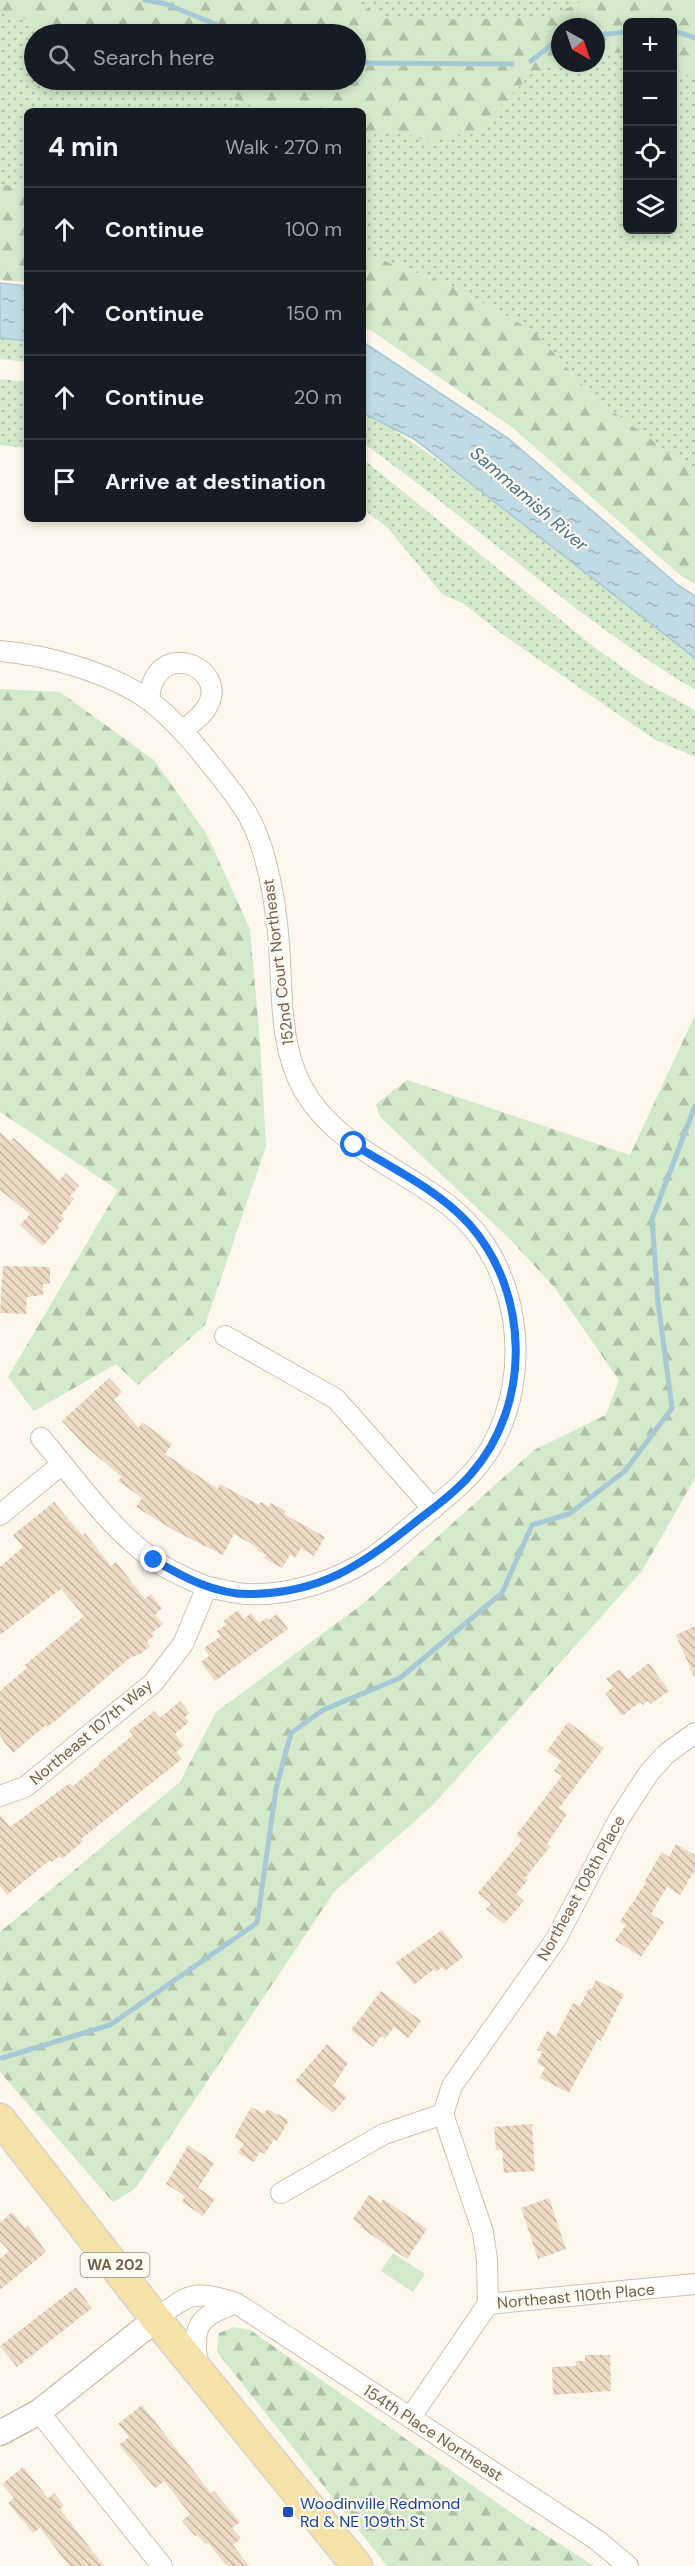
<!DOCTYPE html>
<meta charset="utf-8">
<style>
:root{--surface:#171b24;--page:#242831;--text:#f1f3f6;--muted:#9ea1a6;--line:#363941}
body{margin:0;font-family:"DM Sans",sans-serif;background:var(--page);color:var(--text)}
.controls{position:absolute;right:18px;top:18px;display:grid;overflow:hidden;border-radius:9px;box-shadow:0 3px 9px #0003}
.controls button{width:54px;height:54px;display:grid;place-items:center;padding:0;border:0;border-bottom:2px solid var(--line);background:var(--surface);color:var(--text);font:30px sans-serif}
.compass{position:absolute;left:551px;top:18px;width:54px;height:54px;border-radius:50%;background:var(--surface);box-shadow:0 3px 9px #0003;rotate:140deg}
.stop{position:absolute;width:18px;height:18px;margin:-14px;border:4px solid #1a73e8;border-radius:50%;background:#fff}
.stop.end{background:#1a73e8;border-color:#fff;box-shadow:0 2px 6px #0008}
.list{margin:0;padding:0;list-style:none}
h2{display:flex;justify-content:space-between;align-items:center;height:78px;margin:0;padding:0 24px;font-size:26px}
h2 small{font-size:20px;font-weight:400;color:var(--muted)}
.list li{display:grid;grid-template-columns:39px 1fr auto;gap:18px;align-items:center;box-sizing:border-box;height:84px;padding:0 24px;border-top:2px solid var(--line)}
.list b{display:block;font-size:22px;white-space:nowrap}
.list em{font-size:20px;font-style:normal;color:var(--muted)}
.icon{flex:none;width:33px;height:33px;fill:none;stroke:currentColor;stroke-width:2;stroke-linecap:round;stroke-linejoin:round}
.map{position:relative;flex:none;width:695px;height:2566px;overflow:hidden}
.search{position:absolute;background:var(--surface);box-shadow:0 3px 9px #0003;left:24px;top:24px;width:342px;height:66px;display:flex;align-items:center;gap:15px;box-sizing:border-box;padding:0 21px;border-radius:33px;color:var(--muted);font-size:22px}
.panel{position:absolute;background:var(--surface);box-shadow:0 3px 9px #0003;left:24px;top:108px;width:342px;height:414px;border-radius:9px}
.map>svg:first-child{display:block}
.grass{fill:url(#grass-dots);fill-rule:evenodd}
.forest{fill:url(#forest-firs)}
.pitch{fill:#d2e9ca}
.water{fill:url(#water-ripples);stroke:#a7c8d5;stroke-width:1.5}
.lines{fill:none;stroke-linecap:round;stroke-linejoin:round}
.stream{stroke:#a7c8d5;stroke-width:5}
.building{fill:url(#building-back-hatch)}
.minor-casing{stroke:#cdc0b1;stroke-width:22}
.tertiary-casing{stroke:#cdc0b1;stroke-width:27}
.primary-casing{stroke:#d8d3ce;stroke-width:33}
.minor{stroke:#fff;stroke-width:20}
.tertiary{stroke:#fff;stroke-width:24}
.primary{stroke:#f5e2a9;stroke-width:30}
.route{stroke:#1a73e8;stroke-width:8}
.transit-dot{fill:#1a4fb4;stroke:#fefbf1;stroke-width:2}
.labels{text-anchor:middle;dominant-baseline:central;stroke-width:4.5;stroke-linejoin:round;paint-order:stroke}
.shield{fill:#fefbf1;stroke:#9e8f80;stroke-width:1.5}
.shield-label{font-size:15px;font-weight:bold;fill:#75614f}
.street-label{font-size:16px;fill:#75614f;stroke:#fefbf1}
.transit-label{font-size:16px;fill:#164399;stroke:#fefbf1;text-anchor:start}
.water-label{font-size:18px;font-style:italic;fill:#4a7586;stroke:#fefbf1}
</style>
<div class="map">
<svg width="695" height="2566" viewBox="0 0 695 2566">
<defs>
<pattern id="grass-dots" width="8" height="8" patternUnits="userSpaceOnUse" patternTransform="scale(1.5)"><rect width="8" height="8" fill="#d2e9ca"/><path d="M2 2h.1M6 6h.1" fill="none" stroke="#afc0a6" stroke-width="1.8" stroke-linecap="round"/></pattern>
<pattern id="forest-firs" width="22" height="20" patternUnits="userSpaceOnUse" patternTransform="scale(1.5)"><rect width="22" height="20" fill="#d2e9ca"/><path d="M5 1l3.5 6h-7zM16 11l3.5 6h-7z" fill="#afc0a6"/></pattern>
<pattern id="water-ripples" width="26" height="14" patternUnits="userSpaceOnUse" patternTransform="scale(1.5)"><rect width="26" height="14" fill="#c0dbe4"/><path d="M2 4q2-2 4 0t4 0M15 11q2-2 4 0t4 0" fill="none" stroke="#a1b5bb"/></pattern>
<pattern id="building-back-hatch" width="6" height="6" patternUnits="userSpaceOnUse" patternTransform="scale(1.5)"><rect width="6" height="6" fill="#efdbc4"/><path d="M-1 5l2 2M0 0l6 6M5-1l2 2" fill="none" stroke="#c6b5a2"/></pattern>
</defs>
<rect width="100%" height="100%" fill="#fbf7eb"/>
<g class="grass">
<path d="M0,0H695V472L592,396L535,332L452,286L363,253V111H27V189L0,184ZM628,22H672V230H628ZM560,27H596V63H560ZM34,34H356V80H34Z"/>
<path d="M0,338L27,341V362L0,359Z"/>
<path d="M0,379L27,382V448L0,445Z"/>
<path d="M363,413L390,427L458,474L695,658V690C577,619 475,523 363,443Z"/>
<path d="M363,459L594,647L642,681L695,710V757L654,739L502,634L464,604L442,594L388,528L363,509Z"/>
</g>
<g class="forest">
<path d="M0,0H350L390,20L546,18L585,0H644L657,3L671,0H695V79L673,68L672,22H628L627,52L596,54V27H560V63H563L532,73L478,130L430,142L407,134L363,132V111H265L187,80H356V34H44L25,19L0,12Z"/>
<path d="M0,184L27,189V282L0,280Z"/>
<path d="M363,253L452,286L535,332L592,396L695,472V584L680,575L513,428L372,331L363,328Z"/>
<path d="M0,689L60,692L154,760L206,833L250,929L260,1042L266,1146L205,1325L138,1385L116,1364L34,1411L8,1377L118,1190L0,1112Z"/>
<path d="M695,1015V1478L642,1571L432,1806L334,1892L135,2189L113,2202L0,2072V1932L180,1782L216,1712L364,1603L534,1450L606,1415L619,1380L555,1288L508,1237L380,1117L376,1104L407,1080L630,1155Z"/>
<path d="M234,2327L250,2330L519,2518L594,2566H387L217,2352L219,2333Z"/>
</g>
<path class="pitch" d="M393,2253L425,2274L413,2292L381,2271Z"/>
<g class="water">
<path d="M0,283L27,286V341L0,338Z"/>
<path d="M363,342L508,438L678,585L695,596V658L414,439L363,413Z"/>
</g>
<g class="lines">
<g class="stream">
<path d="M145,0L166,4L239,34"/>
<path d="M672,30L695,38"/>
<path d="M596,35L628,32"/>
<path d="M531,61L560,38"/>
<path d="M356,63L512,64"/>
<path d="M2,2058L110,2025L257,1923L276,1789L291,1733L323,1710L400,1678L502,1593L532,1525L569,1514L625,1471L672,1408L658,1302L652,1219L695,1106"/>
</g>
</g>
<g class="building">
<path d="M0,1132L10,1141L14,1138L59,1180L66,1173L79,1186L70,1196L74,1199L61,1216L64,1219L57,1226L59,1228L43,1246L20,1225L30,1214L0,1190Z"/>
<path d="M3,1266L50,1267V1284H43V1295L27,1297L26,1314L0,1313Z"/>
<path d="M109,1378L122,1392L114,1400L139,1428L142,1422L172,1444L165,1454L218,1489L220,1484L259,1505L261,1502L269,1507L271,1503L286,1511L284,1514L325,1537L314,1556L301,1548L295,1558L290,1555L282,1568L264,1558L266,1555L257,1550L258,1548L234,1534L223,1555L175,1531L136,1507L142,1498L118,1481L122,1477L85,1446L62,1421Z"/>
<path d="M54,1502L82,1535L85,1533L111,1566L116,1562L145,1599L151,1594L162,1608L155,1615L163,1624L152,1633L154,1636L147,1641L150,1646L140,1654L133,1657L132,1656L54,1722L47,1727L46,1725L13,1753L0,1736V1691L27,1668L25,1665L84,1616L61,1589L0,1635V1567L23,1547L13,1535Z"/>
<path d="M238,1610L244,1619L251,1613L259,1623L267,1618L269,1620L277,1614L288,1629L215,1681L201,1662L209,1656L204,1648L221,1636L217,1631L226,1625L223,1621Z"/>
<path d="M695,1626V1679L676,1635Z"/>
<path d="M649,1663L669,1691L651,1704L648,1701L643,1705L640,1702L622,1716L605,1693L613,1687L606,1679L620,1669L628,1679Z"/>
<path d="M180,1701L190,1713L185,1717L189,1722L175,1734L184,1745L176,1752L182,1759L81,1839L83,1841L62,1859L59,1856L52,1862L50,1860L7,1895L0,1886V1815L10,1827L70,1783L73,1786L100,1764L99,1763L133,1735L129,1731L147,1717L154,1711L160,1718Z"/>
<path d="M568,1722L604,1748L559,1808L567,1814L547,1844L550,1847L525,1878L528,1880L516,1894L524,1901L504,1924L486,1909L491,1904L478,1893L522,1840L516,1835L562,1776L554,1771L561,1761L547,1751Z"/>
<path d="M676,1844L695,1855V1870L680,1895L667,1887L651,1914L664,1922L641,1957L615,1940L626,1925L620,1921L646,1883L644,1882L662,1852L669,1857Z"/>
<path d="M442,1930L463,1957L445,1971L442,1967L436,1972L434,1969L414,1985L396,1962Z"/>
<path d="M596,1980L624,1994L601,2041L598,2039L569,2093L540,2078L545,2068L537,2063L542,2052L537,2050L547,2031L556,2036L573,2003L580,2006L589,1988L592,1989Z"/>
<path d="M381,1991L421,2021L408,2038L394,2027L385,2039L381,2036L373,2047L351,2030Z"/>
<path d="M327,2044L348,2063L333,2086L347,2097L333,2113L295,2081Z"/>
<path d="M251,2107L264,2114L267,2109L289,2120L277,2141L274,2139L265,2154L260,2152L254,2162L238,2153L244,2143L234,2138Z"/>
<path d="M532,2124L535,2171L504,2173L502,2150H496L494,2127Z"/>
<path d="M188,2145L214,2163L198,2188L215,2199L203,2216L182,2202L185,2196L166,2184Z"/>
<path d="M369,2195L381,2203L383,2199L427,2229L407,2259L360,2227L361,2225L353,2219Z"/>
<path d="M549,2198L566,2249L538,2259L521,2208Z"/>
<path d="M12,2212L25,2228L28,2225L46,2252L0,2290V2259L9,2251L0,2241V2223Z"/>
<path d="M76,2287L92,2308L17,2367L0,2346Z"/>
<path d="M585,2355H610L611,2391L553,2395L552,2367L576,2366V2361H585Z"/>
<path d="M142,2405L211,2493L214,2491L240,2522L232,2528L241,2538L233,2545L249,2566H227L208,2543L206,2545L197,2535L195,2536L182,2521L190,2514L164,2481L155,2488L119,2445L129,2437L118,2424Z"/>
<path d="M23,2467L48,2498L54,2493L64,2506L60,2509L104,2566H69L40,2528L33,2533L8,2503L14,2498L2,2484Z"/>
</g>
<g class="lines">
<g class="minor-casing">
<g id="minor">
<path d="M0,651C47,655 112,673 150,701C174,720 194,743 212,766C225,782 239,799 249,817C266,849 273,888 277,924C284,978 276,1038 302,1087C335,1147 401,1167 452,1208C521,1264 534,1374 490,1449C473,1477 447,1497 422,1517C406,1530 390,1545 373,1557C338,1580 291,1596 248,1594C235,1594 221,1589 207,1587L183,1644L153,1683L25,1787L0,1796"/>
<path d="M149,700C150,694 150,687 153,682C169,643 224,670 209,703C204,715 193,722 183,730"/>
<path d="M225,1336L336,1399L433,1509"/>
<path d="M41,1438C76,1479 109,1528 154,1560C170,1572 189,1579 207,1587"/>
<path d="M0,1515L62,1464"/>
<path d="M443,2114L452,2086L556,1939L619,1819L648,1774L666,1754L695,1733"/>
<path d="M443,2114L483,2232L487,2260L488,2304"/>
<path d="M281,2193L384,2134L443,2114"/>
<path d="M156,2319C190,2293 194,2290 236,2303L597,2540L628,2566"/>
<path d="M198,2370C193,2327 194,2318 236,2303"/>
<path d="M39,2412L162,2566"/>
<path d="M410,2418L488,2304L695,2284"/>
</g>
</g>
<g class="tertiary-casing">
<path id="tertiary" d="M0,2433L39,2412L156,2319"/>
</g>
<g class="primary-casing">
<path id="primary" d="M0,2119L156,2319L357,2566"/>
</g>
<use href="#minor" class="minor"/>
<use href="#tertiary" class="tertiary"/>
<use href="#primary" class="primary"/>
</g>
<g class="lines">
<path class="route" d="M154,1560C183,1577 216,1595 251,1594C320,1593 361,1566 413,1524C432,1509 455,1493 471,1474C532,1405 530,1292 469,1224C438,1190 392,1168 354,1145"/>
</g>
<rect class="transit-dot" x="282" y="2506" width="12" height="12" rx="3"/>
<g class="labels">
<rect class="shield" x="80.5" y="2253" width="69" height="24" rx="4.5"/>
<g class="shield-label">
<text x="115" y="2265">WA 202</text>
</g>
<g class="street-label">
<text transform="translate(278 962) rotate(-97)">152nd Court Northeast</text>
<text transform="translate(91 1732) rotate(-40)">Northeast 107th Way</text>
<text transform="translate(581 1888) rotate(-61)">Northeast 108th Place</text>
<text transform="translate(576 2296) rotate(-5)">Northeast 110th Place</text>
<text transform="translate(433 2433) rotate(33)">154th Place Northeast</text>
</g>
<g class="transit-label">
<text x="300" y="2503">Woodinville Redmond<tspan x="300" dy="18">Rd &amp; NE 109th St</tspan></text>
</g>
<g class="water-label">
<text transform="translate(529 499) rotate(41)">Sammamish River</text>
</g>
</g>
</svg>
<div class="controls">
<button>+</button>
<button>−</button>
<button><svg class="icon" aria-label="locate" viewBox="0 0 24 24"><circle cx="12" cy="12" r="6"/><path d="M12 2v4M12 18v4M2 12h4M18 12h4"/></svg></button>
<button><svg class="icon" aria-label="layers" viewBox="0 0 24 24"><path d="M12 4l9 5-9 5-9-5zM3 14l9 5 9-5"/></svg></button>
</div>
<svg class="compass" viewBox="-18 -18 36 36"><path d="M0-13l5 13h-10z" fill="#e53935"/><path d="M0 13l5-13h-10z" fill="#9ea1a6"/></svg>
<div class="stop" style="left:354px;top:1145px"></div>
<div class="stop end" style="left:154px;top:1560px"></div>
<div class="search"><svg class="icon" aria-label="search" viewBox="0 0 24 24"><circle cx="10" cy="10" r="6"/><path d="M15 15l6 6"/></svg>Search here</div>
<section class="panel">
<h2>4 min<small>Walk · 270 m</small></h2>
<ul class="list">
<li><svg class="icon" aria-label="ahead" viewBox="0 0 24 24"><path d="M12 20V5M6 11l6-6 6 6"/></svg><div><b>Continue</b></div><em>100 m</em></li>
<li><svg class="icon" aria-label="ahead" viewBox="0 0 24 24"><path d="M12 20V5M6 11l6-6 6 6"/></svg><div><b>Continue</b></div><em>150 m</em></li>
<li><svg class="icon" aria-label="ahead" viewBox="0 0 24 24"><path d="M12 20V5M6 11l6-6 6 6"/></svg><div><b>Continue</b></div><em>20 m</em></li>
<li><svg class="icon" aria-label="arrive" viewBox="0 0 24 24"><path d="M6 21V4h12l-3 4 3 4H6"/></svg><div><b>Arrive at destination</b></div></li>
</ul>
</section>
</div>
